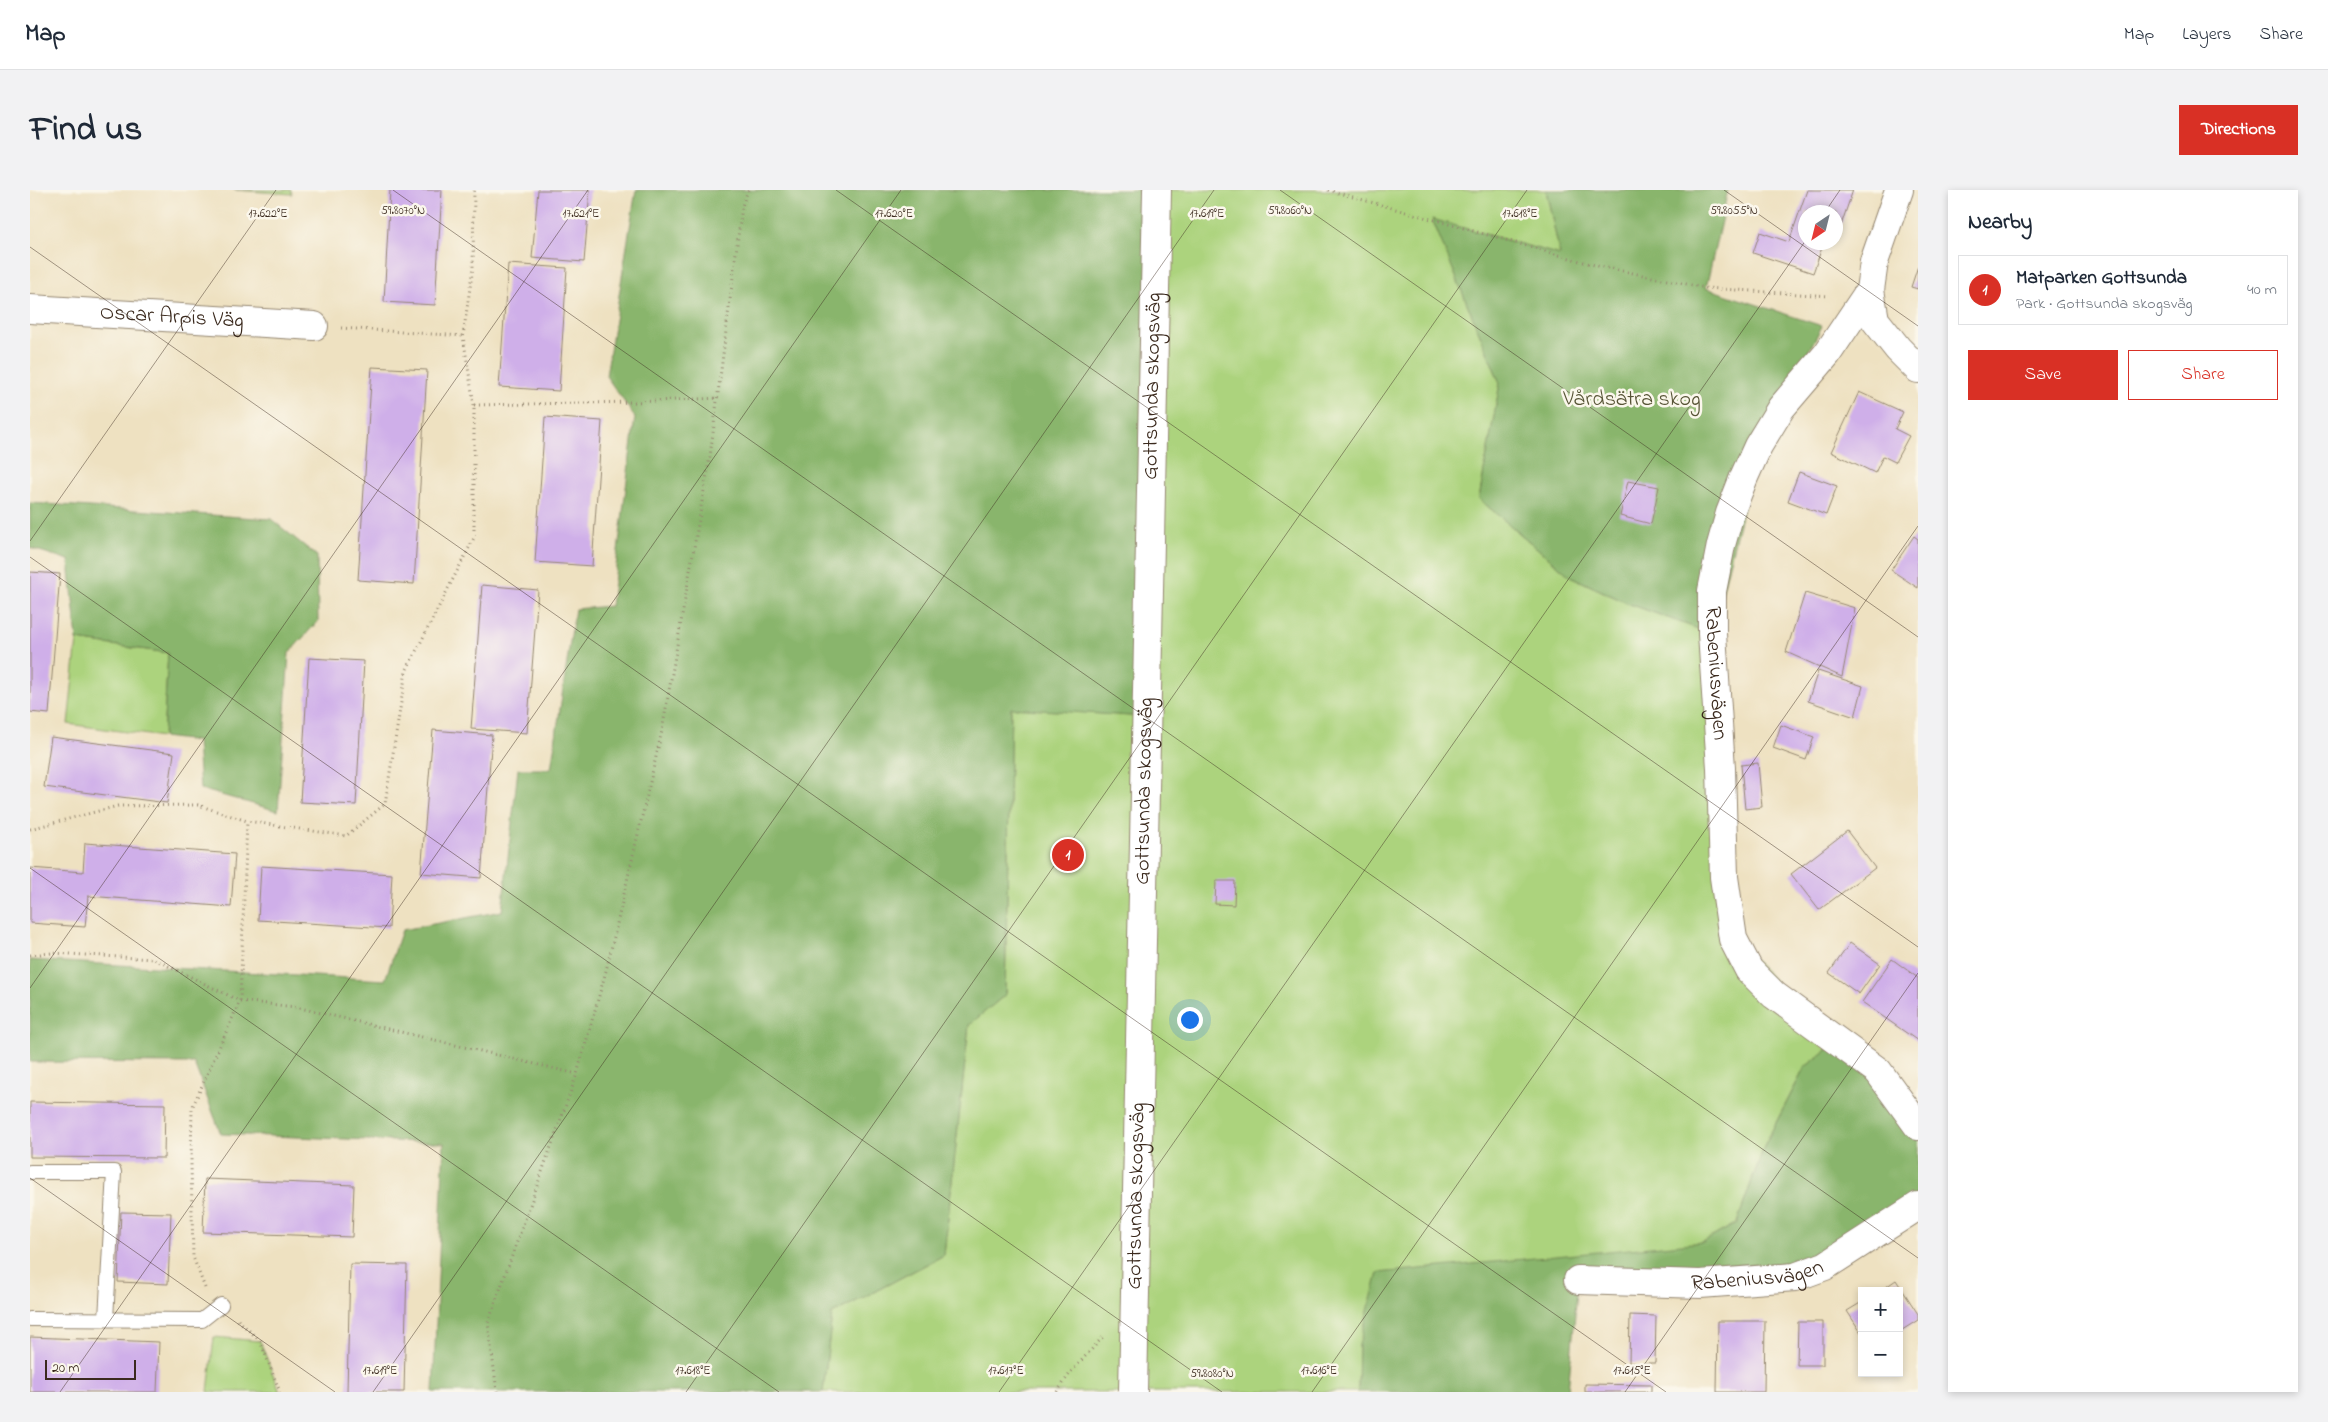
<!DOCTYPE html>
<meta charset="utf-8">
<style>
:root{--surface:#fff;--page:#f2f2f3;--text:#1f2937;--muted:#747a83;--line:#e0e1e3;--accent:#d93025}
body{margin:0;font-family:"Indie Flower",sans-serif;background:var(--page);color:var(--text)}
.controls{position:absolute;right:15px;bottom:15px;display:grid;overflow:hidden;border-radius:0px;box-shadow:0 2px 8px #0003}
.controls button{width:45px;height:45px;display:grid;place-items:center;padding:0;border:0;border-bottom:1px solid var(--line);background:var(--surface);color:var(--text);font:25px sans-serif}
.compass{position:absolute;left:1768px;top:15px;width:45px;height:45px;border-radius:50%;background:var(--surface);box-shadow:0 2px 8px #0003;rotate:215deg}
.scale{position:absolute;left:15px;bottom:12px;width:91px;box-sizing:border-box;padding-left:5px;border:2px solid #3b2a1e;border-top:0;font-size:14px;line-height:18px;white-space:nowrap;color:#3b2a1e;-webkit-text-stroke:4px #fbf7ec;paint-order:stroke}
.you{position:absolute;left:1159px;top:829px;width:18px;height:18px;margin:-12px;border:4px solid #fff;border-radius:50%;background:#1a73e8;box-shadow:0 0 0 8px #1a73e833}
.badge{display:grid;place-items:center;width:32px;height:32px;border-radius:50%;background:var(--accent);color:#fff;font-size:16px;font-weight:700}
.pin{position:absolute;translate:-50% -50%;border:2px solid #fff;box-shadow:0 1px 5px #0006}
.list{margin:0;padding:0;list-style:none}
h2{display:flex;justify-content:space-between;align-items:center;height:65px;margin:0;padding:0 20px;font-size:21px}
h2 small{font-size:16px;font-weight:400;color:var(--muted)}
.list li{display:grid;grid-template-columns:32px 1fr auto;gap:15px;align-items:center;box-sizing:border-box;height:70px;margin:0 10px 10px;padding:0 10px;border:1px solid var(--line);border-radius:0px}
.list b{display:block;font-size:19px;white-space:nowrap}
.list p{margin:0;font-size:16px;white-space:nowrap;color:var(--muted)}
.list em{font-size:16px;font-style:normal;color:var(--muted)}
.actions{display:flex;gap:10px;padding:15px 20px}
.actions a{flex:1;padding:11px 0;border:1px solid var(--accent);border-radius:0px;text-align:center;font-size:18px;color:var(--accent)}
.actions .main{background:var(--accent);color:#fff}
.map{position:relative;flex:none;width:1888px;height:1202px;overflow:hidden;border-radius:0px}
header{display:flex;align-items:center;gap:30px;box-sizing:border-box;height:70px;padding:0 25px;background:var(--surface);border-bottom:1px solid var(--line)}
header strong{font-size:24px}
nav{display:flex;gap:28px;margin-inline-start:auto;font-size:18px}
.intro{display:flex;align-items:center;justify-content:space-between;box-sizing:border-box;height:120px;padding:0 30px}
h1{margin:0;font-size:35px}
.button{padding:12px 22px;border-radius:0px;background:var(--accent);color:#fff;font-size:18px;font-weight:700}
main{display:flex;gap:30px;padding:0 30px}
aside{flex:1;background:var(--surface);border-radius:0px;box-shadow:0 2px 8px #0003}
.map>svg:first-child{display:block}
.green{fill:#acd37d;stroke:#747e4e}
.forest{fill:#89b56c;stroke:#627045}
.building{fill:#cfafe9}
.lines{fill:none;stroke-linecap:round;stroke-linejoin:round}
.service-casing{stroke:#948670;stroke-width:16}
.minor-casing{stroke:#948670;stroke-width:30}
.path{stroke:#948670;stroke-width:3;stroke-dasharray:1 4;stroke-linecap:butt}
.service{stroke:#fff;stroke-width:14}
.minor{stroke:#fff;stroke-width:28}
.ticks{fill:none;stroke:#3b2a1e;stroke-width:1;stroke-opacity:0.45}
.labels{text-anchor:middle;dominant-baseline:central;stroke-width:5;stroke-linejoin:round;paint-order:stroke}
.street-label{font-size:22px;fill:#3b2a1e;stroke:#fbf7ec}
.park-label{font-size:22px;fill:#575436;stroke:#fbf7ec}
.ticks-label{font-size:12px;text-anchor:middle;fill:#3b2a1e;stroke:#fbf7ec;stroke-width:5;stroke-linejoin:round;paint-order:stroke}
</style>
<header>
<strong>Map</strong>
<nav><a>Map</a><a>Layers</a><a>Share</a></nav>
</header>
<div class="intro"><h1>Find us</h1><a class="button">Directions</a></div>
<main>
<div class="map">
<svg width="1888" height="1202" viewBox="0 0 1888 1202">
<rect width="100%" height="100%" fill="#fbf7ec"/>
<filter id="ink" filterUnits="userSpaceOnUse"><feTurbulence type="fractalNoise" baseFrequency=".02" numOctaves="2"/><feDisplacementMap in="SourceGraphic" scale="10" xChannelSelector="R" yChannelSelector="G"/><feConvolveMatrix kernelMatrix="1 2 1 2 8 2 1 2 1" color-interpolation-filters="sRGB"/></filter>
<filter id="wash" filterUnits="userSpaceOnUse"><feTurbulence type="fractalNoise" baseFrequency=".0096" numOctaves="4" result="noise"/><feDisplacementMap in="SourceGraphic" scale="20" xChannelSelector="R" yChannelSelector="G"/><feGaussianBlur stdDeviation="1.12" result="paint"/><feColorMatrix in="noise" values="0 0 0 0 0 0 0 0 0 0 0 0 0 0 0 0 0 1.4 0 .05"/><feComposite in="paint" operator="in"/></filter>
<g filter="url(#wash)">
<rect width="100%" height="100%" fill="#eee1c1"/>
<g class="green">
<path d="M204,0H261L262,4Z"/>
<path d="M1127,0H1516L1530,65L1403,30L1470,193L1449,309L1540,386L1597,413L1682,444L1703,749L1808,852L1775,877L1735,954L1707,1033L1673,1052L1329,1155L1328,1202H793L802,1124L914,1065L939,834L975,805L981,517L1115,527Z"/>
<path d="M47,450L138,463L133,547L38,534Z"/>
<path d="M184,1147L230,1151L250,1202H178Z"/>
</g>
<g class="forest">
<path d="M606,0H1127L1115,527L981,518L975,805L939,835L914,1065L802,1124L793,1202H403L414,953L191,944L164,873L0,872V770L355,790L372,740L472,721L488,579H521L545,419L581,416L605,227L576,186Z"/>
<path d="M1516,0H1698L1676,98L1792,136L1728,256L1682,444L1597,413L1540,386L1449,309L1470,193L1402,29L1530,65Z"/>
<path d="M0,313L241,329L287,366L288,431L259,463L248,621L170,599L167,551L133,547L138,463L47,450L39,370L0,358Z"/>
<path d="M1808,852L1888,936V1016L1795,1076L1548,1090L1538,1202H1328L1329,1155L1348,1083L1673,1052L1707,1033L1735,954L1775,877Z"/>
</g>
<g id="blocks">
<g class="building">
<path d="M360,0H412L405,115L354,112Z"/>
<path d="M508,0H560L554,72L502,68Z"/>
<path d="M1777,0H1823L1806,50V22H1776V52H1794L1783,83L1723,63L1730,42L1759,52Z"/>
<path d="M478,74L537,78L529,201L469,197Z"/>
<path d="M1888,76V99L1881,97Z"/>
<path d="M342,177L397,180L384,394L328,390Z"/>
<path d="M1829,202L1873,222L1865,239L1879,246L1865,272L1853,266L1845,283L1801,262Z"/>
<path d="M515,227L572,231L562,376L505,372Z"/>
<path d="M1769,282L1807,296L1796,325L1758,311Z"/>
<path d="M1598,291L1629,297L1621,334L1590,326Z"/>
<path d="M1884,346L1888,349V398L1861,380Z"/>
<path d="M0,382L30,384L19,524L0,522Z"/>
<path d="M452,395L508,400L497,543L441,539Z"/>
<path d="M1775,403L1825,418L1812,487L1756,462Z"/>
<path d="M279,468L334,471L326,615L270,612Z"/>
<path d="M1788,481L1833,496L1825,527L1778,511Z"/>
<path d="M1751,535L1784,547L1776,570L1743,558Z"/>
<path d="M403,540L462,545L451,688L391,683Z"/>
<path d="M21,547L144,563L137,613L14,597Z"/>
<path d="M1728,573L1732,617L1715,619L1711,575Z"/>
<path d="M1817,641L1845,678L1789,720L1761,684Z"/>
<path d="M55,653L205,664L201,717L58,706L55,737L0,733V678L53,682Z"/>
<path d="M231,676L362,684L359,738L228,730Z"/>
<path d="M1186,691H1205L1204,715L1185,714Z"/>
<path d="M1820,753L1850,774L1829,804L1799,783Z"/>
<path d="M1862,769L1888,788V851L1832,812Z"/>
<path d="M0,912L135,914L134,968L0,967Z"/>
<path d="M175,989L324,995L322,1047L173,1042Z"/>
<path d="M91,1022L141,1023L138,1094L88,1092Z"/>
<path d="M320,1074L377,1075L374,1202H317Z"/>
<path d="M1866,1090L1888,1124V1130L1869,1142V1101H1850Z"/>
<path d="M1832,1112V1144L1817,1121Z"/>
<path d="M1600,1125L1626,1126L1625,1173H1599Z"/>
<path d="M1688,1131H1735L1734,1202H1687Z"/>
<path d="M1768,1132H1793V1175H1767Z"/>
<path d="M0,1147L129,1152L127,1202H0Z"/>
<path d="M1555,1194L1621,1195V1202H1555Z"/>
</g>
</g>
</g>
<g filter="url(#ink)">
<use href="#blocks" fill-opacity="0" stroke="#948670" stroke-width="1"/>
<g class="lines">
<g class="service-casing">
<g id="service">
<path d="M0,982H84L76,1129"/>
<path d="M0,1129L172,1130L191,1115"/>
</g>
</g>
<g class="minor-casing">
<g id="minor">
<path id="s1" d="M1869,0L1844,72L1840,100L1797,164L1751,218L1728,256L1714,287L1700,323L1691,355L1682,401V444L1691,578L1694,687L1703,749L1719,780L1744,805L1848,881L1888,936"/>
<path d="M1840,100L1845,130L1868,159L1888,179"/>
<path id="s2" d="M0,119L284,136"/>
<path id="s3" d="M1548,1090L1670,1094L1765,1087L1795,1076L1888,1016"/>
<path id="s4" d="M1103,1202L1127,0"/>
</g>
</g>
<g class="path">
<path d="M1298,0L1568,76L1676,98L1800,106"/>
<path d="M311,138L433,146"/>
<path d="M444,215L604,212L688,208"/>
<path d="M0,639L88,616L168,615L217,631L316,646L355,614L376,481L444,348V215L433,146L443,77L444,0"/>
<path d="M0,765L22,763L124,769L210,811L266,817L547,884"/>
<path d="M175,1098L163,1067L161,973L162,918L210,811L217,631"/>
<path d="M208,1130L230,1151L250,1202"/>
<path d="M467,1202L458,1133L547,884L576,781L632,541L680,266L712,16L718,0"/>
<path d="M1027,1202L1041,1182L1073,1147"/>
</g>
<use href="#service" class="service"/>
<use href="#minor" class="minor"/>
</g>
</g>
<path class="ticks" d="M363,0L1888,1068M806,0L1888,757M1250,0L1888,447M1694,0L1888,136M1795,22L1810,0M0,57L1636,1202M0,351L246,0M0,367L1192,1202M0,678L749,1202M0,798L558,0M0,988L305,1202M30,1202L871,0M343,1202L1184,0M656,1202L1497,0M969,1202L1776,50M1282,1202L1888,336M1595,1202L1888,783"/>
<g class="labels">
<g class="street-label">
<text stroke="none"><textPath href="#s2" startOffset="142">Oscar Arpis Väg</textPath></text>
<text stroke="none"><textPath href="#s4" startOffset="1006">Gottsunda skogsväg</textPath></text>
<text stroke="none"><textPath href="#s1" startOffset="532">Rabeniusvägen</textPath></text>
<text stroke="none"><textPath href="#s4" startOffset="601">Gottsunda skogsväg</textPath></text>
<text stroke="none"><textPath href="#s4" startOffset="196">Gottsunda skogsväg</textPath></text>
<text stroke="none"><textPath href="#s3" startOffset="180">Rabeniusvägen</textPath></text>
</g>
<g class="park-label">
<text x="1602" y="210">Vårdsätra skog</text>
</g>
</g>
<g class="ticks-label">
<text x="373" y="24">59.8070°N</text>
<text x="1260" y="24">59.8060°N</text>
<text x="1704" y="24">59.8055°N</text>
<text x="238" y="27">17.622°E</text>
<text x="551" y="27">17.621°E</text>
<text x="864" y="27">17.620°E</text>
<text x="1177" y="27">17.619°E</text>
<text x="1490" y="27">17.618°E</text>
<text x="350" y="1184">17.619°E</text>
<text x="663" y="1184">17.618°E</text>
<text x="976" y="1184">17.617°E</text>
<text x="1289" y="1184">17.616°E</text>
<text x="1602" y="1184">17.615°E</text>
<text x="1182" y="1187">59.8080°N</text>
</g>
</svg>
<div class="controls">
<button>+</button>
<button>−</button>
</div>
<svg class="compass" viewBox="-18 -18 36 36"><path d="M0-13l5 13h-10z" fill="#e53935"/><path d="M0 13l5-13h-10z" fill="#747a83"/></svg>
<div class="scale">20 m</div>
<div class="you"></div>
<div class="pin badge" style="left:1038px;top:665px">1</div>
</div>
<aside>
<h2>Nearby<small></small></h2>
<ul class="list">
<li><span class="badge">1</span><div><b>Matparken Gottsunda</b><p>Park · Gottsunda skogsväg</p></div><em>40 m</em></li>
</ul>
<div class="actions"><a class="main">Save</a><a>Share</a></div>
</aside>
</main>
